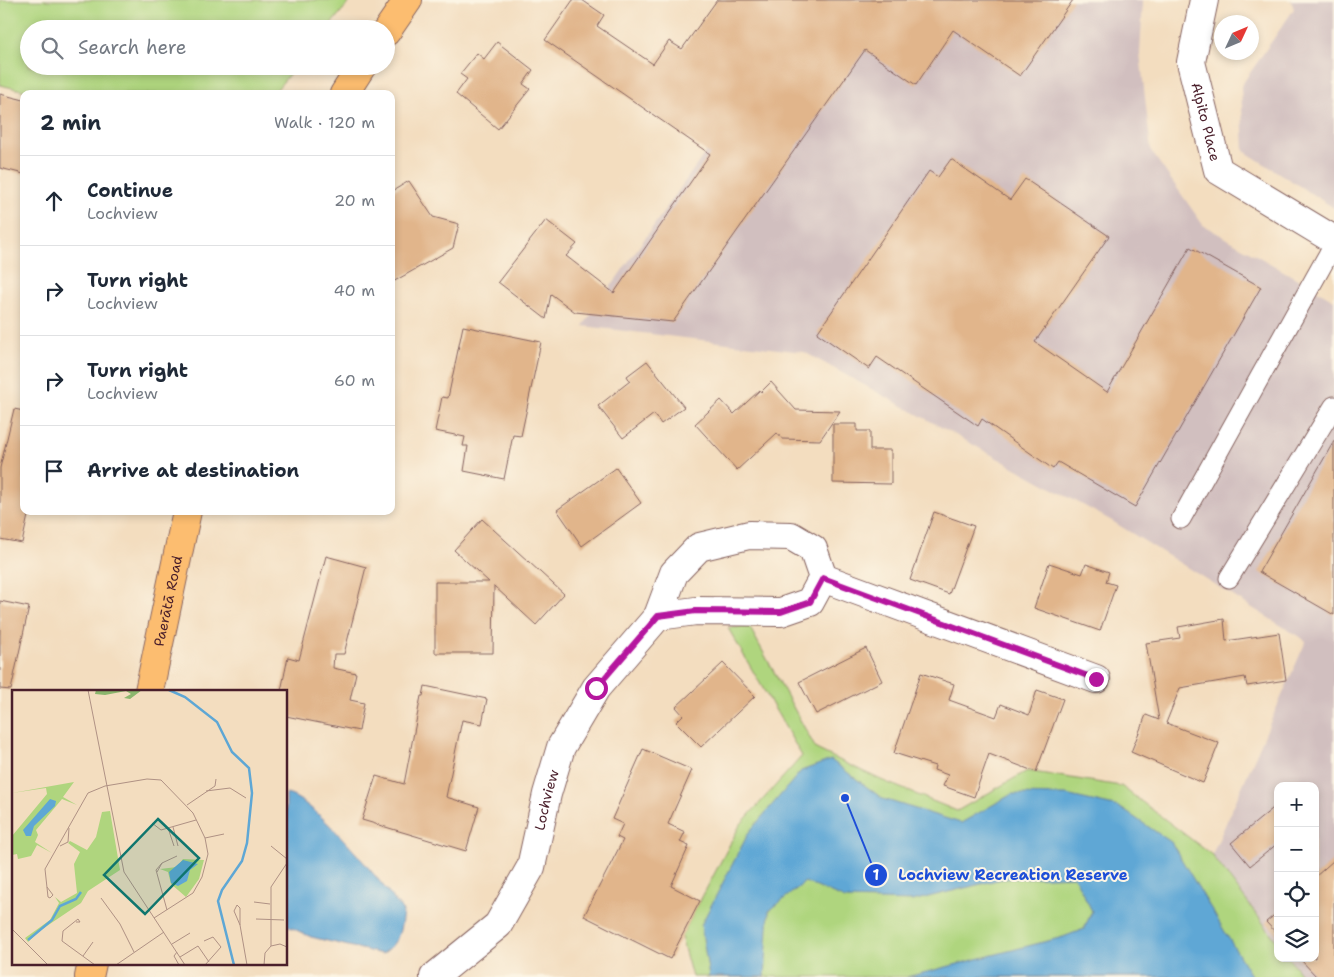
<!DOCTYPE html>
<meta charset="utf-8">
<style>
:root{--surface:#fff;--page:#f6f6f7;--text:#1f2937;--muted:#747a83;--line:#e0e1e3}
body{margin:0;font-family:"Shantell Sans",sans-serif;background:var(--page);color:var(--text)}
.controls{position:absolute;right:15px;bottom:15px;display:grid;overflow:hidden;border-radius:10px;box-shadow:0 2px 8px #0003}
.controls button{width:45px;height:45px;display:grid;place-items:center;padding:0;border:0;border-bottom:1px solid var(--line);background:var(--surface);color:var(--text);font:25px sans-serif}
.compass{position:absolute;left:1214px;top:15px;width:45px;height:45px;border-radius:50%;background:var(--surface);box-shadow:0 2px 8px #0003;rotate:46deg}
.stop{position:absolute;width:15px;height:15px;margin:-11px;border:4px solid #b5179e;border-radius:50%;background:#fff}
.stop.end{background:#b5179e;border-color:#fff;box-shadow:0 1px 5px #0008}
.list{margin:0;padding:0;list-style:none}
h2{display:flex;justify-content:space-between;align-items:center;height:65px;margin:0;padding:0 20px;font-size:21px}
h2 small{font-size:16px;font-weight:400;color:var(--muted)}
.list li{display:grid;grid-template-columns:32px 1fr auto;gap:15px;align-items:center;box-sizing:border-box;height:90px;padding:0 20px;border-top:1px solid var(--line)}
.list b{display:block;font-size:19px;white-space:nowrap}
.list p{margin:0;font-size:16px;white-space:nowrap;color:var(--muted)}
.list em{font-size:16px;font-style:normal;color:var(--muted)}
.icon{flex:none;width:28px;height:28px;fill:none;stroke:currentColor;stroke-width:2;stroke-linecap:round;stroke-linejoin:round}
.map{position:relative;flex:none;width:1334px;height:977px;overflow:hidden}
.search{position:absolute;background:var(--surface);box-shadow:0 2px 8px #0003;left:20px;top:20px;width:375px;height:55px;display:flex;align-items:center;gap:12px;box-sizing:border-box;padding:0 18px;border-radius:28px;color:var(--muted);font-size:19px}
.panel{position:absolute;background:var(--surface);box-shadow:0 2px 8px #0003;left:20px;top:90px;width:375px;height:425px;border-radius:10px}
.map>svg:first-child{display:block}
.industrial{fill:#d1bfbf}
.green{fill:#afd57e;stroke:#7c7a54}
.water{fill:#5ea7d5;stroke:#546380}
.building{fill:#e1b58b}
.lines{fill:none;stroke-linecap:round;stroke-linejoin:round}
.lane-casing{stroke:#85625f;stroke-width:21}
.street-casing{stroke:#85625f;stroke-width:30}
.primary-casing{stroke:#85625f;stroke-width:30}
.lane{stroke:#fff;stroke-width:19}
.street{stroke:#fff;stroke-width:28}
.primary{stroke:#fcbd6f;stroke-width:28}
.route{stroke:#b5179e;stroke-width:6}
.labels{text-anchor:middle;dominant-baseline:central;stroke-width:4;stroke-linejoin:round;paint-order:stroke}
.street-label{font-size:14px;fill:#4a1f2b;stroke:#fcf5e5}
.inset-river{fill:none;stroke:#5ea7d5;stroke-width:2.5}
.inset-road{fill:none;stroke:#af9184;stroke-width:1}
.view{fill:#0f766e;fill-opacity:0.15;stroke:#0f766e;stroke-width:2.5}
.inset-edge{fill:none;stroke:#4a1f2b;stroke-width:2.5}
.leader{fill:none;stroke:#1d4ed8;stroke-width:2}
.callout-dot{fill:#1d4ed8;stroke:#fcf5e5;stroke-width:2}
.mark-label{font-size:15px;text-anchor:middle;font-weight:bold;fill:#fff}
.callout-label{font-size:15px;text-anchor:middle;font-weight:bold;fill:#1d4ed8;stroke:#fcf5e5;stroke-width:4;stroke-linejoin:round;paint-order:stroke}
</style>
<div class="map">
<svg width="1334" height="977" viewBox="0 0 1334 977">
<rect width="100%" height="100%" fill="#fcf5e5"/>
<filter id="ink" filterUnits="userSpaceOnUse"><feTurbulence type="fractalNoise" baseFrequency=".02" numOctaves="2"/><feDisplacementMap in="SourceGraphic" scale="10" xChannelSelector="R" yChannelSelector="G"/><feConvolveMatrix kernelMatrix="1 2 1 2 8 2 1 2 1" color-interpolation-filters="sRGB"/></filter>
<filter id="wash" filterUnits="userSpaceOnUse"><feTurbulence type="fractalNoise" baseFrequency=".0096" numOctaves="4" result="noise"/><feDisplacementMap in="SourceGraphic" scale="20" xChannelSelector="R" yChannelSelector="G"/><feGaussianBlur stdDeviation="1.12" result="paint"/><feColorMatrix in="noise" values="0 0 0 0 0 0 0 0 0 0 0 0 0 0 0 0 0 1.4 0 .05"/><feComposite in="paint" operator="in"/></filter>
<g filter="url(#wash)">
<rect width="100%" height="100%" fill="#f3ddbf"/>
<g class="industrial">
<path d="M813,0H1143L1140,53L1151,151L1203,225L1334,300V977H1303L1289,958H1315V786H1278V943L1212,855L1306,641L1112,521L804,352L583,326Z"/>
<path d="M1291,0H1334V208L1244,151L1241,86L1294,9Z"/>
</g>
<g class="green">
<path d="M0,0H351L327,29H29V66H296L273,94H39L0,85Z"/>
<path d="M749,626L816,749L881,780L957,811L1027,771L1121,786L1212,855L1278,943V958H1289L1303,977H692L681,937L740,825L802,756L728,628Z"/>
</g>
<g class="water">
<path d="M831,760L883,799L961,823L1012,794L1066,795L1119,807L1171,842L1252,977H907L1063,937L1084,929L1092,911L1074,876L1001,879L912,901L845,899L805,882L769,911L765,977H709L701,925L749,832L801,771Z"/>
<path d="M286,794C315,798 384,886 403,911C401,930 399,943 382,954L311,937L286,925Z"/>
</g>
<g id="blocks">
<g class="building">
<path d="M573,0H582L604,15L597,26L653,64L669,41L682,49L717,0H1073L1020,76L953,30L916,85L865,50L673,322L575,312L551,294L546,319L498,282L546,220L577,244L566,256L614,293L710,154L545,40Z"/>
<path d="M497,42L533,70L523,84L530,89L498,129L456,94L467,79L460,74L477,53L484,59Z"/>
<path d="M0,94L24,100V174L0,168Z"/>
<path d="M951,159L1010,200L1025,179L1109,236L1035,342L1107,392L1190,247L1261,287L1135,507L1058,462L1053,469L982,419L978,426L877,357L869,369L817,333L929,171L938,177Z"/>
<path d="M409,181L433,217L459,224L453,248L391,283V192Z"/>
<path d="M463,326L541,342L521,436L513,435L504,479L464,471L468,446H463L465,437L435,431L442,397L448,398Z"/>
<path d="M647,361L684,407L661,424L654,414L623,438L598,406L630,381L627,376Z"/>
<path d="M771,382L796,410L840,411L820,440L782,439L777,433L737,470L695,424L721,400L734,414L760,390L761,392Z"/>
<path d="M14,409L24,411V511H29L22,543L0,539V468Z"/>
<path d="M833,424H857V431H870V450H891V484L833,483Z"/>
<path d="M1334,441V615L1259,572Z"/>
<path d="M616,468L641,503L582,546L557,510Z"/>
<path d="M934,512L974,526L949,594L910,580Z"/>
<path d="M482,519L564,594L536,625L494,586L493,653H435V582H489L454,550Z"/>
<path d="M326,556L366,567L344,654H334L333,668L356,673L350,700L364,703L359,731L286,716V691H281L288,657L299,660Z"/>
<path d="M1049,563L1082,574L1086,564L1109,572L1106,582L1116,585L1100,631L1034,608Z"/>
<path d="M0,601L29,607L11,690L0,689Z"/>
<path d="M1224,619L1226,641L1279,633L1286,680L1247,686L1245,677L1180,688L1166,723L1219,743L1203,783L1131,752L1146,715L1159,720L1146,643L1180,638L1178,627Z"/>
<path d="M866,648L882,681L816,714L799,682Z"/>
<path d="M723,663L755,696L701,747L676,722L683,715L676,707Z"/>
<path d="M921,673L954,684L949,700L996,717L1001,704L1029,715L1037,690L1063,699L1036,772L989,754L974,797L943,786L948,775L934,770L935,766L894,753Z"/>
<path d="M425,686L487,699L482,724L462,720L446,797L479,807L466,851L362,820L376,776L404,784L421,696H423Z"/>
<path d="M643,749L692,770L668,824L685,832L680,842L689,846L671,886L700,901L670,959L584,916L623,840L617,837L623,824L612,819Z"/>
<path d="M1278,804V843L1250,866L1231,843Z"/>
<path d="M1334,860V977H1317L1299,958H1315V877Z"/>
<path d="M1278,912V935L1266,922Z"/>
</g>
</g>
</g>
<g filter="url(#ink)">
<use href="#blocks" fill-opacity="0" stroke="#85625f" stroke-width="1"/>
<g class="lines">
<g class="lane-casing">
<g id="lane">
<path d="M1181,519L1334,244"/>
<path d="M1229,578L1334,406"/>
</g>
</g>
<g class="street-casing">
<g id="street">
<path id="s1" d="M1204,0L1191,62L1218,170L1334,240"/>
<path d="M823,578L1096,679"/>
<path id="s2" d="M434,977L498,925L531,867L547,794L561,747L596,688L658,616L674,573L699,547L749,535L791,536L813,549L823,578L810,602L781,612L696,611L658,616"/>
</g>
</g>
<g class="primary-casing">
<g id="primary">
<path d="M386,32L408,0"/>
<path d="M344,94L362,66"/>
<path id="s3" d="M149,691L187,511"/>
<path d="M89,977L92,963"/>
</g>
</g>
<use href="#lane" class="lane"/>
<use href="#street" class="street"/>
<use href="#primary" class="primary"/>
</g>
</g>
<g class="lines" filter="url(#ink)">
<path class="route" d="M596,688L658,616L696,611L781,612L810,602L823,578L1096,679"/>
</g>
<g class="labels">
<g class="street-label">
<text stroke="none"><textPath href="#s1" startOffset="125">Alpito Place</textPath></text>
<text stroke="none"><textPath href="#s3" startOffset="92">Paerātā Road</textPath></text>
<text stroke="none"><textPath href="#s2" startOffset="218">Lochview</textPath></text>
</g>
</g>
<g transform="translate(12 690)">
<rect width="275" height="275" fill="#f3ddbf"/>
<path d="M62,92L51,107L65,115L50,109L24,140L26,145L23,152L40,163L25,155L19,166L6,169L5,164L0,165V146L35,104L34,98L0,103ZM98,121L108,180L76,201L69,213L26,242L16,252L13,248L38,230L47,213L43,207L49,212L65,203L62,174L68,162L56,153L58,151L75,160L84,147L90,122ZM171,169L192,170L187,189L174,207L159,194L156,182L148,179L165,177Z" fill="#afd57e"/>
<path d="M84,0H130L118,9L112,8L119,4L114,1L93,5L83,4Z" fill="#8bb66d"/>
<path d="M38,109L44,111L43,116L22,136L19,146H14L11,140ZM171,170L186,174L178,180L175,191L166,196L159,193L157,182Z" fill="#5ea7d5"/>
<path class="inset-river" d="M157,0L173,7L205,32L220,62L237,78L240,103L235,153L230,171L210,200L206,211L222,275M16,250L40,230L48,216L64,209L69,202"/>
<path class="inset-road" d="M76,0L95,96M95,96L112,182L173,275M194,101L218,98L234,108M175,115L203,96L204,89M140,133L149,140L184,130M161,137L166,156M156,138L162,156M193,148L212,144M48,156L56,152L57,138M259,156L275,169M150,173L165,166M145,182L150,173L144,180L155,220M35,197L41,205L38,208L36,207L33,179L76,103L93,96L135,89L149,90L181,123L193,148L196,164L190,187L181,203L142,228M89,208L108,234L122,262M242,212L258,214M244,229L272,230M64,232H68L66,229L51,241L50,251L83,275M228,235L222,221L225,215L228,218V235L235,275M0,239L36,275M192,251L201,247L209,257L193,275M160,254L178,243M259,256V197L275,173M165,262L162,266L167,275M71,266L81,252M168,267L186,256L197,272M104,275L152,242M252,275L253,263L259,256L268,254L275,257"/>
<path class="view" d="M146,129L187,168L133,224L92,185Z"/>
<rect width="275" height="275" class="inset-edge"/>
</g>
<path class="leader" d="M845 798L876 875"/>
<g class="callout-dot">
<circle cx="845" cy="798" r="5"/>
<circle cx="876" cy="875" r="12"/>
</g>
<g class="mark-label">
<text x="876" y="880">1</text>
</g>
<g class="callout-label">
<text x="1013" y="880">Lochview Recreation Reserve</text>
</g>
</svg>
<div class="controls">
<button>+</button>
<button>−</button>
<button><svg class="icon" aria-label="locate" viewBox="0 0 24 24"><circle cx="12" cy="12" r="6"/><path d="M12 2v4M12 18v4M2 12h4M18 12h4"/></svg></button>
<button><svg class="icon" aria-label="layers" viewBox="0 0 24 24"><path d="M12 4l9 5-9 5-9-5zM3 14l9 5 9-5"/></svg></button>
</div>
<svg class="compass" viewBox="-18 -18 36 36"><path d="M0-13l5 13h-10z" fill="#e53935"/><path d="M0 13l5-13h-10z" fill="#747a83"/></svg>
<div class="stop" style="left:596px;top:688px"></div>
<div class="stop end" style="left:1096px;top:679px"></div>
<div class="search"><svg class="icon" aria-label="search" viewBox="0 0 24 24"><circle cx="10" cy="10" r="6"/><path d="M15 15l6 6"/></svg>Search here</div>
<section class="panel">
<h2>2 min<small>Walk · 120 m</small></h2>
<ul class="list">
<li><svg class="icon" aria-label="ahead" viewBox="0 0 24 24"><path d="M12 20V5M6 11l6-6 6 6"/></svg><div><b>Continue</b><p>Lochview</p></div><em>20 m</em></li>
<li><svg class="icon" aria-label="right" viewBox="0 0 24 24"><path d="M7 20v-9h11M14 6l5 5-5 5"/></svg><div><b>Turn right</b><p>Lochview</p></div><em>40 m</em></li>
<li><svg class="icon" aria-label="right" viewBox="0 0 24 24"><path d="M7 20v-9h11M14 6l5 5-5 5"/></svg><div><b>Turn right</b><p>Lochview</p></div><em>60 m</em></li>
<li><svg class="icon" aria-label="arrive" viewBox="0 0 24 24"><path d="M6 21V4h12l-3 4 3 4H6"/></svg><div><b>Arrive at destination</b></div></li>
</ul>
</section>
</div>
